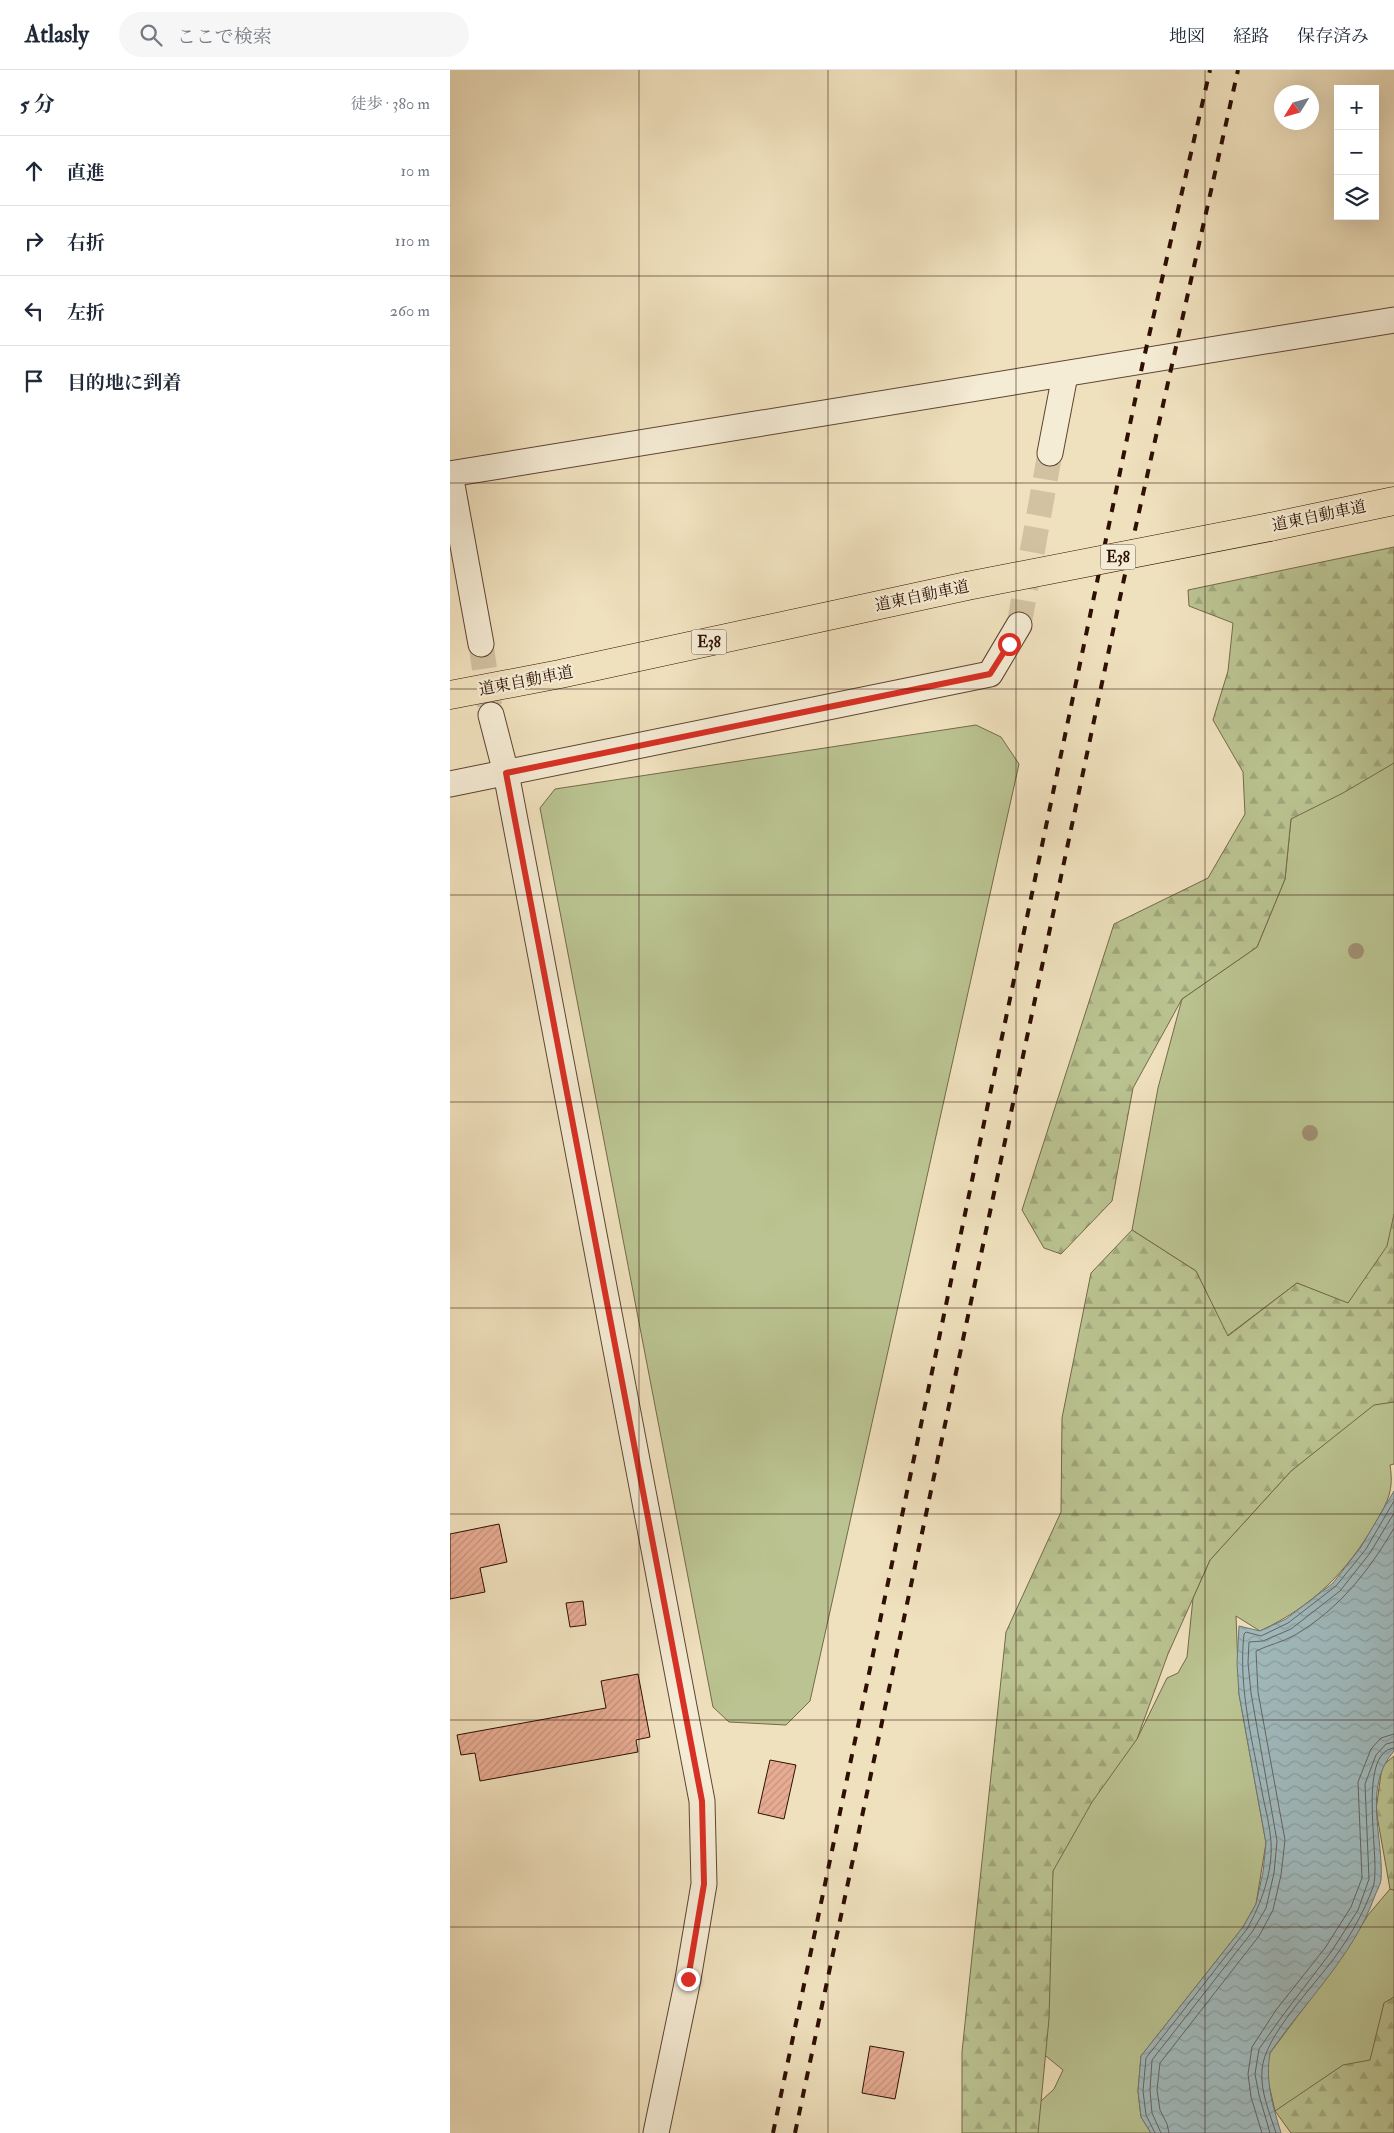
<!DOCTYPE html>
<html lang="ja">
<meta charset="utf-8">
<style>
:root{--surface:#fff;--page:#f6f6f7;--text:#1f2937;--muted:#747a83;--line:#e0e1e3}
body{margin:0;font-family:"IM FELL Double Pica","Noto Serif JP",serif;background:var(--page);color:var(--text)}
.controls{position:absolute;right:15px;top:15px;display:grid;overflow:hidden;border-radius:0px;box-shadow:0 5px 20px #0002}
.controls button{width:45px;height:45px;display:grid;place-items:center;padding:0;border:0;border-bottom:1px solid var(--line);background:var(--surface);color:var(--text);font:25px sans-serif}
.compass{position:absolute;left:824px;top:15px;width:45px;height:45px;border-radius:50%;background:var(--surface);box-shadow:0 5px 20px #0002;rotate:233deg}
.stop{position:absolute;width:15px;height:15px;margin:-11px;border:4px solid #d93025;border-radius:50%;background:#fff}
.stop.end{background:#d93025;border-color:#fff;box-shadow:0 1px 5px #0008}
.list{margin:0;padding:0;list-style:none}
h2{display:flex;justify-content:space-between;align-items:center;height:65px;margin:0;padding:0 20px;font-size:21px}
h2 small{font-size:16px;font-weight:400;color:var(--muted)}
.list li{display:grid;grid-template-columns:32px 1fr auto;gap:15px;align-items:center;box-sizing:border-box;height:70px;padding:0 20px;border-top:1px solid var(--line)}
.list b{display:block;font-size:19px;white-space:nowrap}
.list em{font-size:16px;font-style:normal;color:var(--muted)}
.icon{flex:none;width:28px;height:28px;fill:none;stroke:currentColor;stroke-width:2;stroke-linecap:round;stroke-linejoin:round}
.map{position:relative;flex:none;width:944px;height:2063px;overflow:hidden}
header{display:flex;align-items:center;gap:30px;box-sizing:border-box;height:70px;padding:0 25px;background:var(--surface);border-bottom:1px solid var(--line)}
header strong{font-size:24px}
nav{display:flex;gap:28px;margin-inline-start:auto;font-size:18px}
.search{width:350px;height:45px;background:var(--page);display:flex;align-items:center;gap:12px;box-sizing:border-box;padding:0 18px;border-radius:28px;color:var(--muted);font-size:19px}
main{display:flex}
aside{flex:1;background:var(--surface)}
.map>svg:first-child{display:block}
.green{fill:#bac391;stroke:#74694a}
.forest{fill:url(#forest-firs);stroke:#74694a}
.water{fill:url(#water-waves);stroke:#727673}
.lines{fill:none;stroke-linecap:round;stroke-linejoin:round}
.shore{stroke:#676460;stroke-width:1}
.building{fill:url(#building-hatch);stroke:#2e0f03}
.street-tunnel{stroke:#d3c2a2;stroke-width:25;stroke-dasharray:25 12;stroke-linecap:butt}
.street-casing{stroke:#5e4432;stroke-width:27}
.highway-casing{stroke:#2e0f03;stroke-width:29}
.street{stroke:#f5ecd5;stroke-width:25}
.highway{stroke:#f0e1be;stroke-width:28}
.rail{stroke:#2e0f03;stroke-width:4;stroke-dasharray:9 9;stroke-linecap:butt}
.highway-bridge-casing{stroke:#2e0f03;stroke-width:29;stroke-linecap:butt}
.highway-bridge{stroke:#f0e1be;stroke-width:28}
.tree{fill:#a09073}
.route{stroke:#d93025;stroke-width:6}
.grid{fill:none;stroke:#2e0f03;stroke-width:1;stroke-opacity:0.55}
.labels{text-anchor:middle;dominant-baseline:central;stroke-width:4.5;stroke-linejoin:round;paint-order:stroke}
.shield{fill:#f5ecd5;stroke:#6a5142;stroke-width:1}
.shield-label{font-size:15px;font-weight:bold;fill:#2e0f03}
.street-label{font-size:16px;fill:#2e0f03;stroke:#f5ecd5}
</style>
<header>
<strong>Atlasly</strong>
<div class="search"><svg class="icon" aria-label="search" viewBox="0 0 24 24"><circle cx="10" cy="10" r="6"/><path d="M15 15l6 6"/></svg>ここで検索</div>
<nav><a>地図</a><a>経路</a><a>保存済み</a></nav>
</header>
<main>
<aside>
<h2>5 分<small>徒歩 · 380 m</small></h2>
<ul class="list">
<li><svg class="icon" aria-label="ahead" viewBox="0 0 24 24"><path d="M12 20V5M6 11l6-6 6 6"/></svg><div><b>直進</b></div><em>10 m</em></li>
<li><svg class="icon" aria-label="right" viewBox="0 0 24 24"><path d="M7 20v-9h11M14 6l5 5-5 5"/></svg><div><b>右折</b></div><em>110 m</em></li>
<li><svg class="icon" aria-label="left" viewBox="0 0 24 24"><path d="M17 20v-9H6M10 6l-5 5 5 5"/></svg><div><b>左折</b></div><em>260 m</em></li>
<li><svg class="icon" aria-label="arrive" viewBox="0 0 24 24"><path d="M6 21V4h12l-3 4 3 4H6"/></svg><div><b>目的地に到着</b></div></li>
</ul>
</aside>
<div class="map">
<svg width="944" height="2063" viewBox="0 0 944 2063">
<defs>
<pattern id="forest-firs" width="22" height="20" patternUnits="userSpaceOnUse" patternTransform="scale(1.25)"><rect width="22" height="20" fill="#bac391"/><path d="M5 1l3.5 6h-7zM16 11l3.5 6h-7z" fill="#a0a67b"/></pattern>
<pattern id="water-waves" width="16" height="10" patternUnits="userSpaceOnUse" patternTransform="scale(1.25)"><rect width="16" height="10" fill="#a0babd"/><path d="M0 5q4-4 8 0t8 0" fill="none" stroke="#8a9fa1"/></pattern>
<pattern id="building-hatch" width="6" height="6" patternUnits="userSpaceOnUse" patternTransform="scale(1.25)"><rect width="6" height="6" fill="#e7ac93"/><path d="M-1 1l2-2M0 6l6-6M5 7l2-2" fill="none" stroke="#c6937d"/></pattern>
</defs>
<rect width="100%" height="100%" fill="#f0e1be"/>
<filter id="stains"><feTurbulence type="fractalNoise" baseFrequency=".004" numOctaves="4"/><feColorMatrix values="0 0 0 0 .2 0 0 0 0 .09 0 0 0 0 .02 0 0 0 .5 -.17"/></filter>
<radialGradient id="worn" r=".72"><stop offset=".6" stop-color="#630" stop-opacity="0"/><stop offset="1" stop-color="#630" stop-opacity=".3"/></radialGradient>
<g class="green">
<path d="M526,655L551,667L569,694L360,1631L336,1655L279,1652L263,1637L90,738L105,719Z"/>
<path d="M944,675V1185L909,1238L847,1213L777,1266L746,1201L682,1160L708,1018L732,929L807,877L835,809L841,749Z"/>
<path d="M944,1332V1394L940,1395C944,1420 938,1431 926,1452C897,1502 863,1536 810,1561L786,1546L789,1624L816,1773L806,1834L793,1857L691,1986L688,2021L691,2047L701,2063H578L577,2044L604,2019L613,2000L586,1978L603,1801L625,1734L687,1669L717,1608L728,1603L737,1587L743,1528L760,1490L841,1401L924,1334Z"/>
<path d="M940,1819L944,1820V1964L936,1989L825,2041L816,2002L820,1983L891,1888L918,1845Z"/>
</g>
<g class="forest">
<path d="M944,477V693L893,723L841,749L835,809L807,877L732,929L683,1018L662,1131L611,1184L594,1178L572,1140L664,854L758,808L795,744L793,702L763,650L778,601L783,553L739,536L738,520Z"/>
<path d="M944,1144V1332L924,1335L841,1401L760,1490L718,1584L687,1669L642,1732L603,1801L599,1949L588,2063H512V1982L556,1562L611,1442L612,1348L641,1203L682,1160L746,1201L778,1266L847,1213L898,1233L937,1176Z"/>
<path d="M944,1686V1820L940,1819L926,1740L932,1696Z"/>
<path d="M944,1927V2063H841L825,2041L893,1995L920,1990L934,1933Z"/>
</g>
<path class="water" d="M944,1421V1681C912,1717 934,1767 931,1810C930,1816 926,1822 924,1828C903,1886 854,1933 820,1983C815,2012 823,2036 831,2063H701L691,2047L688,2021L691,1986L793,1857L806,1834L813,1802L816,1773L789,1624L787,1593L789,1556L810,1561L836,1549L883,1513L911,1477Z"/>
<g class="lines">
<g class="shore">
<path d="M705,2063L696,2045L693,2021L696,1988L797,1859C811,1834 823,1802 821,1772C820,1757 816,1741 813,1727C803,1673 788,1619 794,1564L796,1562L811,1566L838,1553L886,1516L916,1479L944,1431"/>
<path d="M711,2063L702,2043L700,2020L702,1990L802,1862L816,1838L824,1803L827,1771L801,1623L798,1593L799,1572L813,1571L841,1559L890,1521L920,1483L944,1443"/>
<path d="M719,2063L717,2054L710,2040L707,2020L710,1993L809,1866L823,1840L831,1805L835,1770L808,1622L806,1581C818,1575 833,1572 845,1565C889,1539 919,1501 944,1458"/>
<path d="M812,2063L801,2027L798,2004L802,1977L826,1940L875,1878L901,1837L912,1808L908,1712L921,1679L931,1668L944,1664"/>
<path d="M820,2063L809,2025L805,2004L809,1979L833,1945L881,1882L908,1840L919,1809L915,1714L926,1685L936,1674L944,1672"/>
<path d="M826,2063C820,2044 810,2021 812,2000C814,1966 864,1916 885,1887C901,1865 914,1842 923,1817C932,1793 905,1682 944,1678"/>
</g>
</g>
<g class="building">
<path d="M49,1454L57,1492L30,1498L35,1522L0,1529V1464Z"/>
<path d="M133,1531L136,1555L120,1557L116,1533Z"/>
<path d="M188,1604L200,1667L186,1670L188,1682L30,1711L25,1683L11,1685L7,1665L156,1638L151,1611Z"/>
<path d="M320,1690L346,1695L334,1749L308,1743Z"/>
<path d="M420,1976L454,1982L445,2029L412,2023Z"/>
</g>
<g class="lines">
<g class="street-tunnel">
<path d="M569,555L600,383"/>
<path d="M31,574L41,645"/>
</g>
<g class="street-casing">
<g id="street">
<path d="M600,383L615,305"/>
<path d="M0,404L944,250"/>
<path d="M0,404L31,574"/>
<path d="M41,645L56,703L252,1731L254,1814L238,1909L206,2063"/>
<path d="M0,714L540,604L569,555"/>
</g>
</g>
<g class="highway-casing">
<g id="highway">
<path d="M820,457L944,431"/>
<path d="M0,625L110,604L517,516"/>
</g>
</g>
<use href="#street" class="street"/>
<use href="#highway" class="highway"/>
<g class="rail">
<path d="M323,2063L693,292L760,0"/>
<path d="M345,2063L674,509L788,0"/>
</g>
<g class="highway-bridge-casing">
<path id="highway-bridge" d="M517,516L820,457"/>
</g>
<use href="#highway-bridge" class="highway-bridge"/>
</g>
<g class="tree">
<circle cx="906" cy="881" r="8"/>
<circle cx="860" cy="1063" r="8"/>
</g>
<g class="lines">
<path class="route" d="M238,1909L254,1814L252,1731L56,703L540,604L559,574"/>
</g>
<path class="grid" d="M189,0V2063M378,0V2063M566,0V2063M755,0V2063M0,206H944M0,413H944M0,619H944M0,825H944M0,1032H944M0,1238H944M0,1444H944M0,1650H944M0,1857H944"/>
<g class="labels">
<g class="shield">
<rect x="650.5" y="474.5" width="35" height="25" rx="4"/>
<rect x="241.5" y="559.5" width="35" height="25" rx="4"/>
</g>
<g class="shield-label">
<text x="668" y="487">E38</text>
<text x="259" y="572">E38</text>
</g>
<g class="street-label">
<text transform="translate(869 446) rotate(-12)">道東自動車道</text>
<text transform="translate(472 526) rotate(-12)">道東自動車道</text>
<text transform="translate(76 611) rotate(-11)">道東自動車道</text>
</g>
</g>
<rect width="100%" height="100%" filter="url(#stains)"/>
<rect width="100%" height="100%" fill="url(#worn)"/>
</svg>
<div class="controls">
<button>+</button>
<button>−</button>
<button><svg class="icon" aria-label="layers" viewBox="0 0 24 24"><path d="M12 4l9 5-9 5-9-5zM3 14l9 5 9-5"/></svg></button>
</div>
<svg class="compass" viewBox="-18 -18 36 36"><path d="M0-13l5 13h-10z" fill="#e53935"/><path d="M0 13l5-13h-10z" fill="#747a83"/></svg>
<div class="stop" style="left:559px;top:574px"></div>
<div class="stop end" style="left:238px;top:1909px"></div>
</div>
</main>
